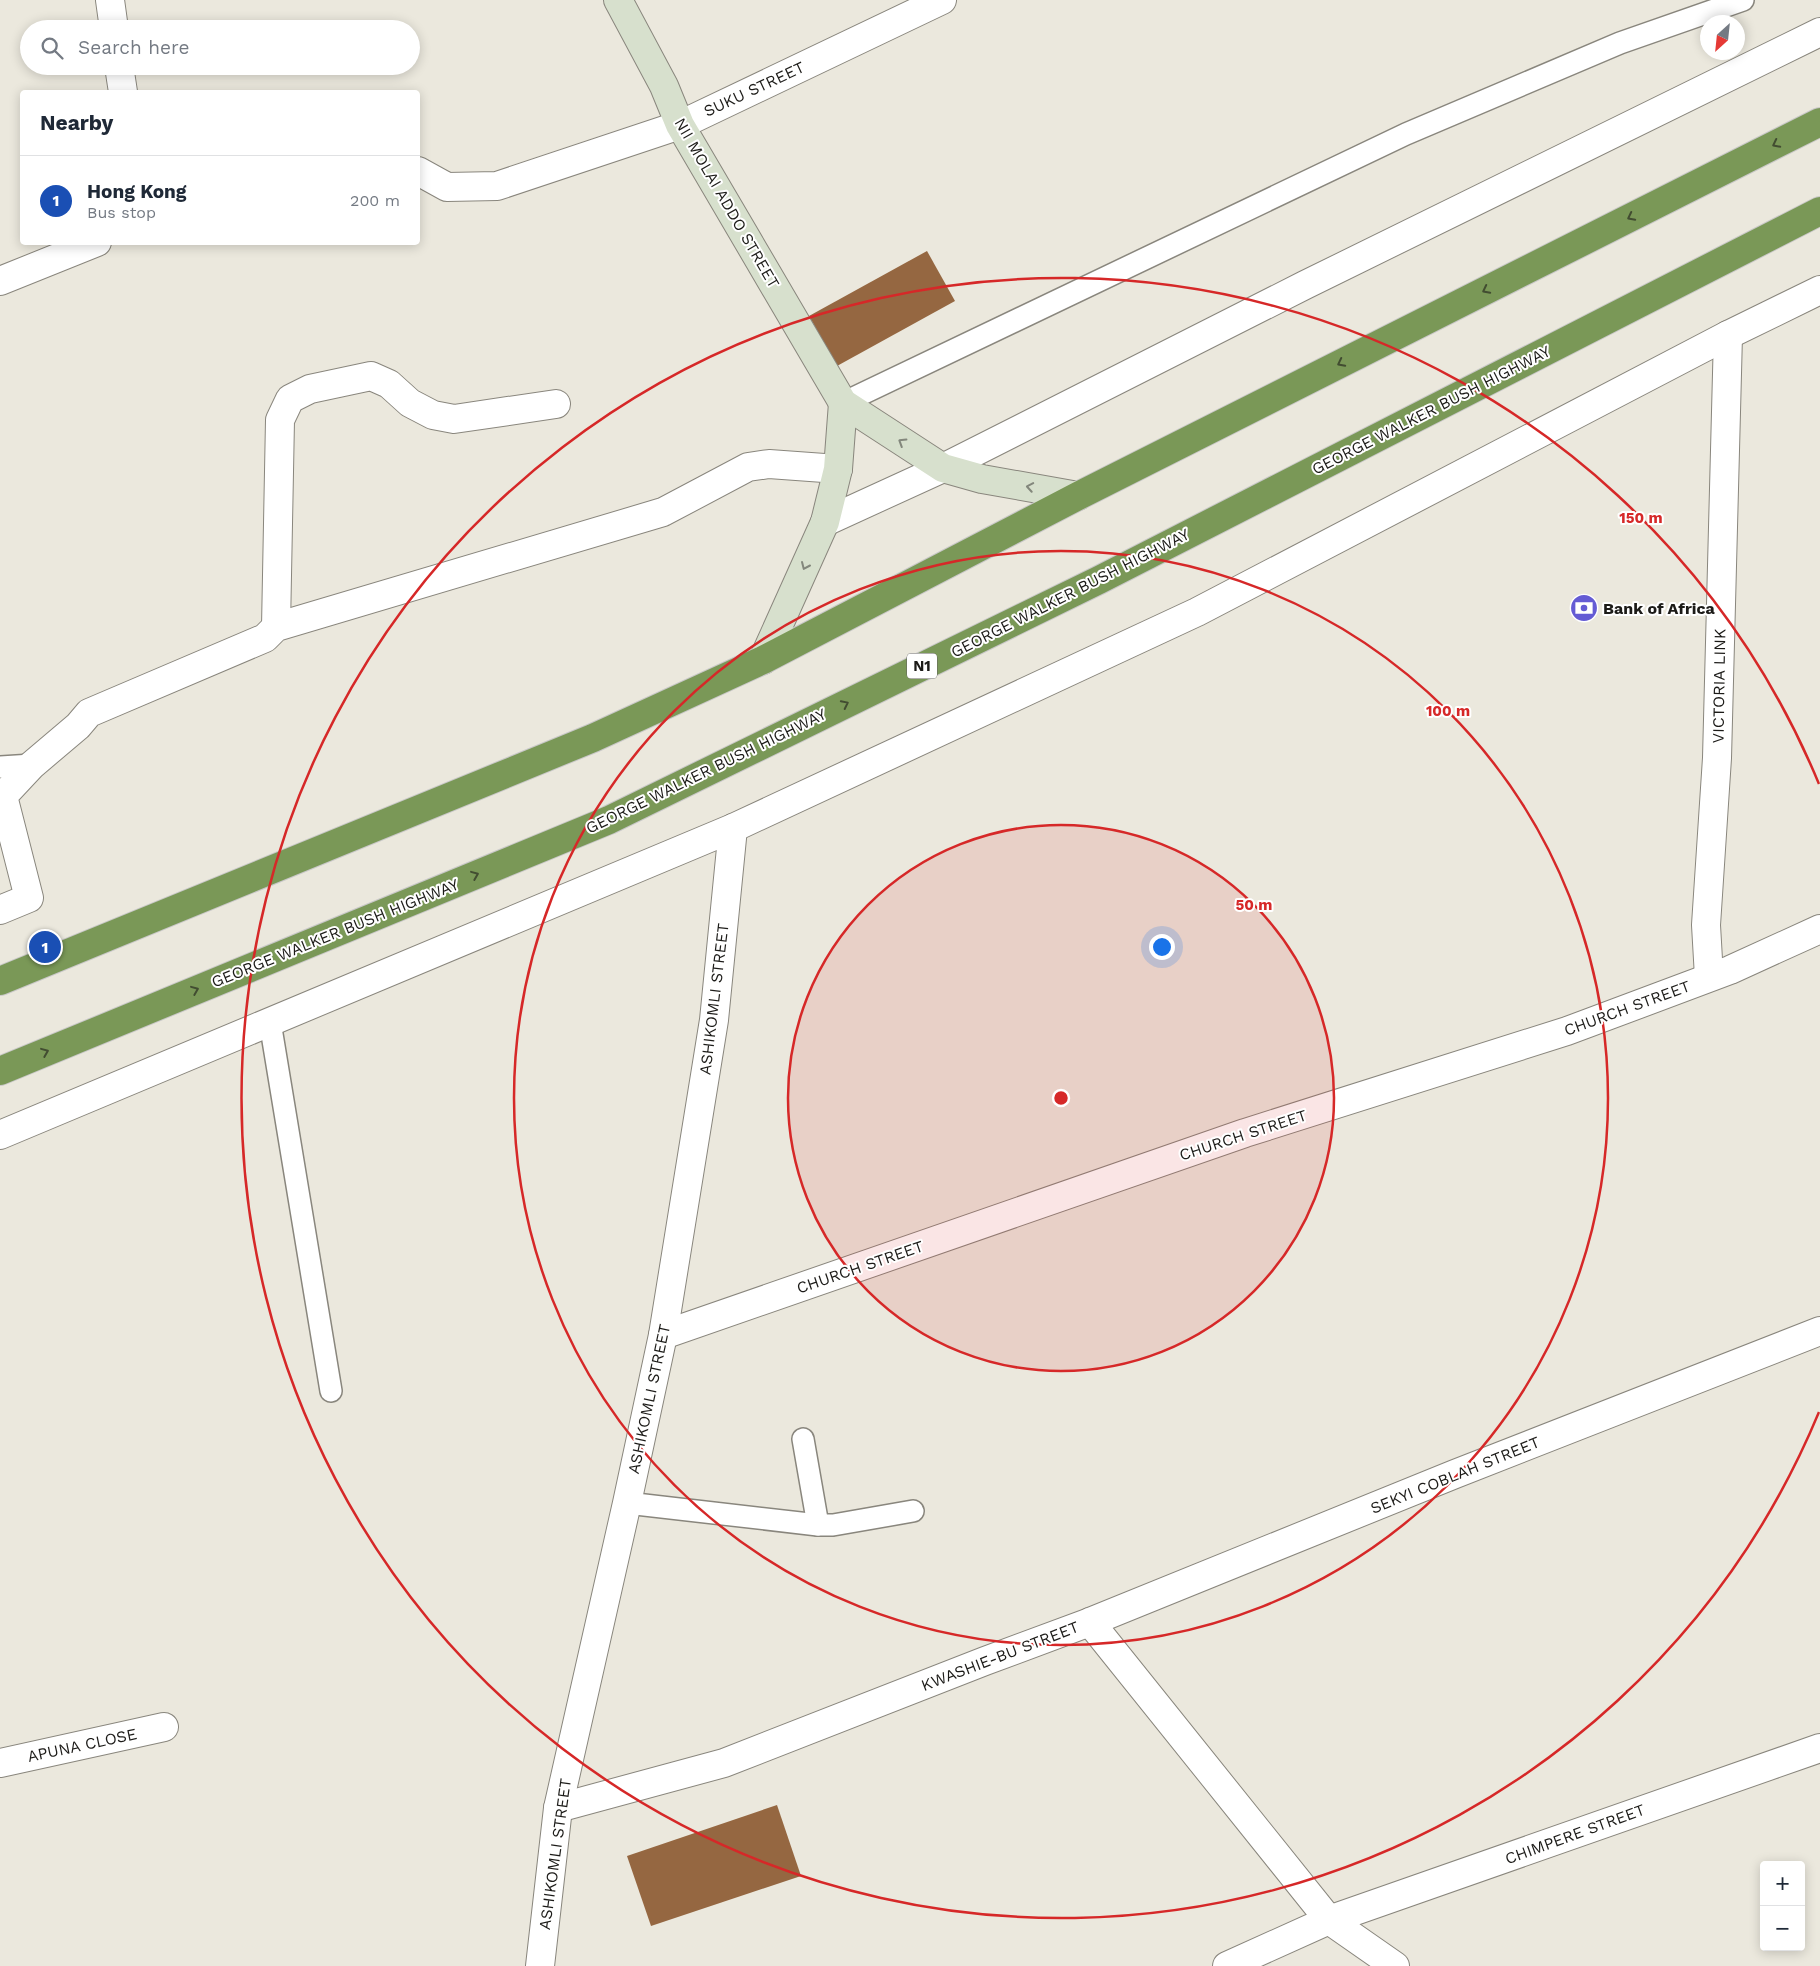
<!DOCTYPE html>
<meta charset="utf-8">
<style>
:root{--surface:#fff;--page:#f6f6f7;--text:#1f2937;--muted:#747a83;--line:#e0e1e3;--accent:#645bd4}
body{margin:0;font-family:"Work Sans",sans-serif;background:var(--page);color:var(--text)}
.controls{position:absolute;right:15px;bottom:15px;display:grid;overflow:hidden;border-radius:5px;box-shadow:0 2px 12px #0003}
.controls button{width:45px;height:45px;display:grid;place-items:center;padding:0;border:0;border-bottom:1px solid var(--line);background:var(--surface);color:var(--text);font:25px sans-serif}
.compass{position:absolute;left:1700px;top:15px;width:45px;height:45px;border-radius:50%;background:var(--surface);box-shadow:0 2px 12px #0003;rotate:207deg}
.you{position:absolute;left:1161px;top:946px;width:18px;height:18px;margin:-12px;border:4px solid #fff;border-radius:50%;background:#1a73e8;box-shadow:0 0 0 8px #1a73e833}
.badge{display:grid;place-items:center;width:32px;height:32px;border-radius:50%;background:var(--accent);color:#fff;font-size:16px;font-weight:700}
.pin{position:absolute;translate:-50% -50%;border:2px solid #fff;box-shadow:0 1px 5px #0006}
.list{margin:0;padding:0;list-style:none}
h2{display:flex;justify-content:space-between;align-items:center;height:65px;margin:0;padding:0 20px;font-size:21px}
h2 small{font-size:16px;font-weight:400;color:var(--muted)}
.list li{display:grid;grid-template-columns:32px 1fr auto;gap:15px;align-items:center;box-sizing:border-box;height:90px;padding:0 20px;border-top:1px solid var(--line)}
.list b{display:block;font-size:19px;white-space:nowrap}
.list p{margin:0;font-size:16px;white-space:nowrap;color:var(--muted)}
.list em{font-size:16px;font-style:normal;color:var(--muted)}
.icon{flex:none;width:28px;height:28px;fill:none;stroke:currentColor;stroke-width:2;stroke-linecap:round;stroke-linejoin:round}
.map{position:relative;flex:none;width:1820px;height:1966px;overflow:hidden}
.search{position:absolute;background:var(--surface);box-shadow:0 2px 12px #0003;left:20px;top:20px;width:400px;height:55px;display:flex;align-items:center;gap:12px;box-sizing:border-box;padding:0 18px;border-radius:28px;color:var(--muted);font-size:19px}
.panel{position:absolute;background:var(--surface);box-shadow:0 2px 12px #0003;left:20px;top:90px;width:400px;height:155px;border-radius:5px}
.map>svg:first-child{display:block}
.building{fill:#956741}
.lines{fill:none;stroke-linecap:round;stroke-linejoin:round}
.lane-casing{stroke:#89867d;stroke-width:24}
.street-casing{stroke:#89867d;stroke-width:30}
.secondary-casing{stroke:#89867d;stroke-width:30}
.highway-casing{stroke:#c9c8c8;stroke-width:30}
.lane{stroke:#fff;stroke-width:21}
.street{stroke:#fff;stroke-width:28}
.secondary{stroke:#d7e0cd;stroke-width:28}
.highway{stroke:#7a9857;stroke-width:28}
.oneway{stroke:#424d31}
.oneway2{stroke:#83877c}
.ring{fill:none;stroke:#d62828;stroke-width:2.5}
.labels{text-anchor:middle;dominant-baseline:central;stroke-width:4;stroke-linejoin:round;paint-order:stroke}
.shield{fill:#fff;stroke:#605f5d;stroke-width:1}
.shield-label{font-size:15px;font-weight:bold;fill:#1c1b18}
.street-label{font-size:16px;fill:#1c1b18;stroke:#fff}
.poi-label{font-size:16px;font-weight:bold;fill:#1c1b18;stroke:#fff;text-anchor:start}
.centre{fill:#d62828;stroke:#fff;stroke-width:2.5}
.ring-label{font-size:15px;text-anchor:middle;font-weight:bold;fill:#d62828;stroke:#fff;stroke-width:4;stroke-linejoin:round;paint-order:stroke}
</style>
<div class="map">
<svg width="1820" height="1966" viewBox="0 0 1820 1966">
<rect width="100%" height="100%" fill="#ebe8dd"/>
<g class="building">
<path d="M927,251L955,301L837,366L809,316Z"/>
<path d="M777,1805L801,1876L651,1926L627,1856Z"/>
</g>
<g class="lines">
<g class="lane-casing">
<g id="lane">
<path d="M843,403L1406,134L1620,43L1743,0"/>
<path d="M0,767L32,765"/>
<path d="M270,1022L331,1391"/>
<path d="M803,1439L818,1525"/>
<path d="M627,1503L818,1525H833L913,1511"/>
</g>
</g>
<g class="street-casing">
<g id="street">
<path d="M110,0L114,29"/>
<path d="M119,66L123,92"/>
<path d="M418,171L447,187L497,186L680,125L942,0"/>
<path d="M0,281L97,242"/>
<path d="M825,522L943,468L1305,285L1820,32"/>
<path d="M276,627L280,420L290,399L310,389L371,376L389,384L410,403L433,415L454,419L556,404"/>
<path d="M0,910L29,898L3,796L32,765L78,726L89,713L265,638L276,627L663,512L748,467L769,464L838,469"/>
<path d="M1709,977L1706,925L1717,758L1728,335"/>
<path d="M0,1135L733,828L1197,612L1728,335L1820,290"/>
<path d="M663,1335L1245,1133L1567,1031L1730,970L1820,929"/>
<path d="M1090,1622L1329,1920L1395,1966"/>
<path d="M0,1763L164,1727"/>
<path d="M558,1808L724,1763L985,1661L1090,1622L1455,1474L1820,1331"/>
<path d="M540,1966L558,1808L627,1503L663,1335L714,1020L733,828"/>
<path d="M1227,1966L1329,1920L1820,1748"/>
</g>
</g>
<g class="secondary-casing">
<g id="secondary">
<path d="M618,0L664,86L680,125L843,403L943,468L982,479L1078,496"/>
<path d="M763,660L825,522L838,469L843,403"/>
</g>
</g>
<g class="highway-casing">
<g id="highway">
<path d="M0,981L593,738L763,660L1078,496L1820,122"/>
<path d="M0,1071L609,820L1099,580L1820,211"/>
</g>
</g>
<use href="#lane" class="lane"/>
<use href="#street" class="street"/>
<use href="#secondary" class="secondary"/>
<use href="#highway" class="highway"/>
</g>
<defs><path id="oneway-chevron" d="M-2-3.5L2.5 0L-2 3.5" fill="none" stroke-width="1.6" stroke-linecap="round" stroke-linejoin="round" transform="scale(1.25)"/></defs>
<g class="oneway">
<use href="#oneway-chevron" transform="translate(1776 144) rotate(153)"/>
<use href="#oneway-chevron" transform="translate(1631 217) rotate(153)"/>
<use href="#oneway-chevron" transform="translate(1486 290) rotate(153)"/>
<use href="#oneway-chevron" transform="translate(1341 363) rotate(153)"/>
<use href="#oneway-chevron" transform="translate(845 704) rotate(-26)"/>
<use href="#oneway-chevron" transform="translate(475 875) rotate(-22)"/>
<use href="#oneway-chevron" transform="translate(195 990) rotate(-22)"/>
<use href="#oneway-chevron" transform="translate(45 1052) rotate(-22)"/>
</g>
<g class="oneway2">
<use href="#oneway-chevron" transform="translate(902 442) rotate(-148)"/>
<use href="#oneway-chevron" transform="translate(1030 487) rotate(-170)"/>
<use href="#oneway-chevron" transform="translate(805 566) rotate(114)"/>
</g>
<circle cx="1061" cy="1098" r="273" fill="#d62828" fill-opacity=".12"/>
<g class="ring">
<circle cx="1061" cy="1098" r="273"/>
<circle cx="1061" cy="1098" r="547"/>
<path d="M1819 1412A820 820 0 1 1 1819 784"/>
</g>
<defs>
<g id="bank-disc" transform="scale(1.4375)"><circle r="9.5" fill="#645bd4" stroke="#fff"/><path d="M-6-4H6V4H-6ZM0-2.3a2.3 2.3 0 1 0 0 4.6a2.3 2.3 0 1 0 0-4.6Z" fill="#fff"/></g>
</defs>
<g fill-rule="evenodd">
<use href="#bank-disc" x="1584" y="608"/>
</g>
<g class="labels">
<rect class="shield" x="907" y="653.5" width="30" height="25" rx="4"/>
<g class="shield-label">
<text x="922" y="666">N1</text>
</g>
<g class="street-label">
<text transform="translate(754 89) rotate(-25)">SUKU STREET</text>
<text transform="translate(727 203) rotate(60)">NII MOLAI ADDO STREET</text>
<text transform="translate(1431 410) rotate(-27)">GEORGE WALKER BUSH HIGHWAY</text>
<text transform="translate(1070 593) rotate(-27)">GEORGE WALKER BUSH HIGHWAY</text>
<text transform="translate(1719 686) rotate(-89)">VICTORIA LINK</text>
<text transform="translate(706 771) rotate(-26)">GEORGE WALKER BUSH HIGHWAY</text>
<text transform="translate(335 933) rotate(-22)">GEORGE WALKER BUSH HIGHWAY</text>
<text transform="translate(714 999) rotate(-83)">ASHIKOMLI STREET</text>
<text transform="translate(1627 1008) rotate(-20)">CHURCH STREET</text>
<text transform="translate(1243 1135) rotate(-18)">CHURCH STREET</text>
<text transform="translate(860 1267) rotate(-19)">CHURCH STREET</text>
<text transform="translate(649 1399) rotate(-78)">ASHIKOMLI STREET</text>
<text transform="translate(1455 1475) rotate(-22)">SEKYI COBLAH STREET</text>
<text transform="translate(1000 1656) rotate(-21)">KWASHIE-BU STREET</text>
<text transform="translate(82 1745) rotate(-12)">APUNA CLOSE</text>
<text transform="translate(1575 1834) rotate(-20)">CHIMPERE STREET</text>
<text transform="translate(555 1854) rotate(-82)">ASHIKOMLI STREET</text>
</g>
<g class="poi-label">
<text x="1603" y="608">Bank of Africa</text>
</g>
</g>
<circle cx="1061" cy="1098" r="8" class="centre"/>
<g class="ring-label">
<text x="1641" y="523">150 m</text>
<text x="1448" y="716">100 m</text>
<text x="1254" y="910">50 m</text>
</g>
</svg>
<div class="controls">
<button>+</button>
<button>−</button>
</div>
<svg class="compass" viewBox="-18 -18 36 36"><path d="M0-13l5 13h-10z" fill="#e53935"/><path d="M0 13l5-13h-10z" fill="#747a83"/></svg>
<div class="you"></div>
<div class="pin badge" style="left:45px;top:947px;background:#1a4fb4">1</div>
<div class="search"><svg class="icon" aria-label="search" viewBox="0 0 24 24"><circle cx="10" cy="10" r="6"/><path d="M15 15l6 6"/></svg>Search here</div>
<section class="panel">
<h2>Nearby<small></small></h2>
<ul class="list">
<li><span class="badge" style="background:#1a4fb4">1</span><div><b>Hong Kong</b><p>Bus stop</p></div><em>200 m</em></li>
</ul>
</section>
</div>
